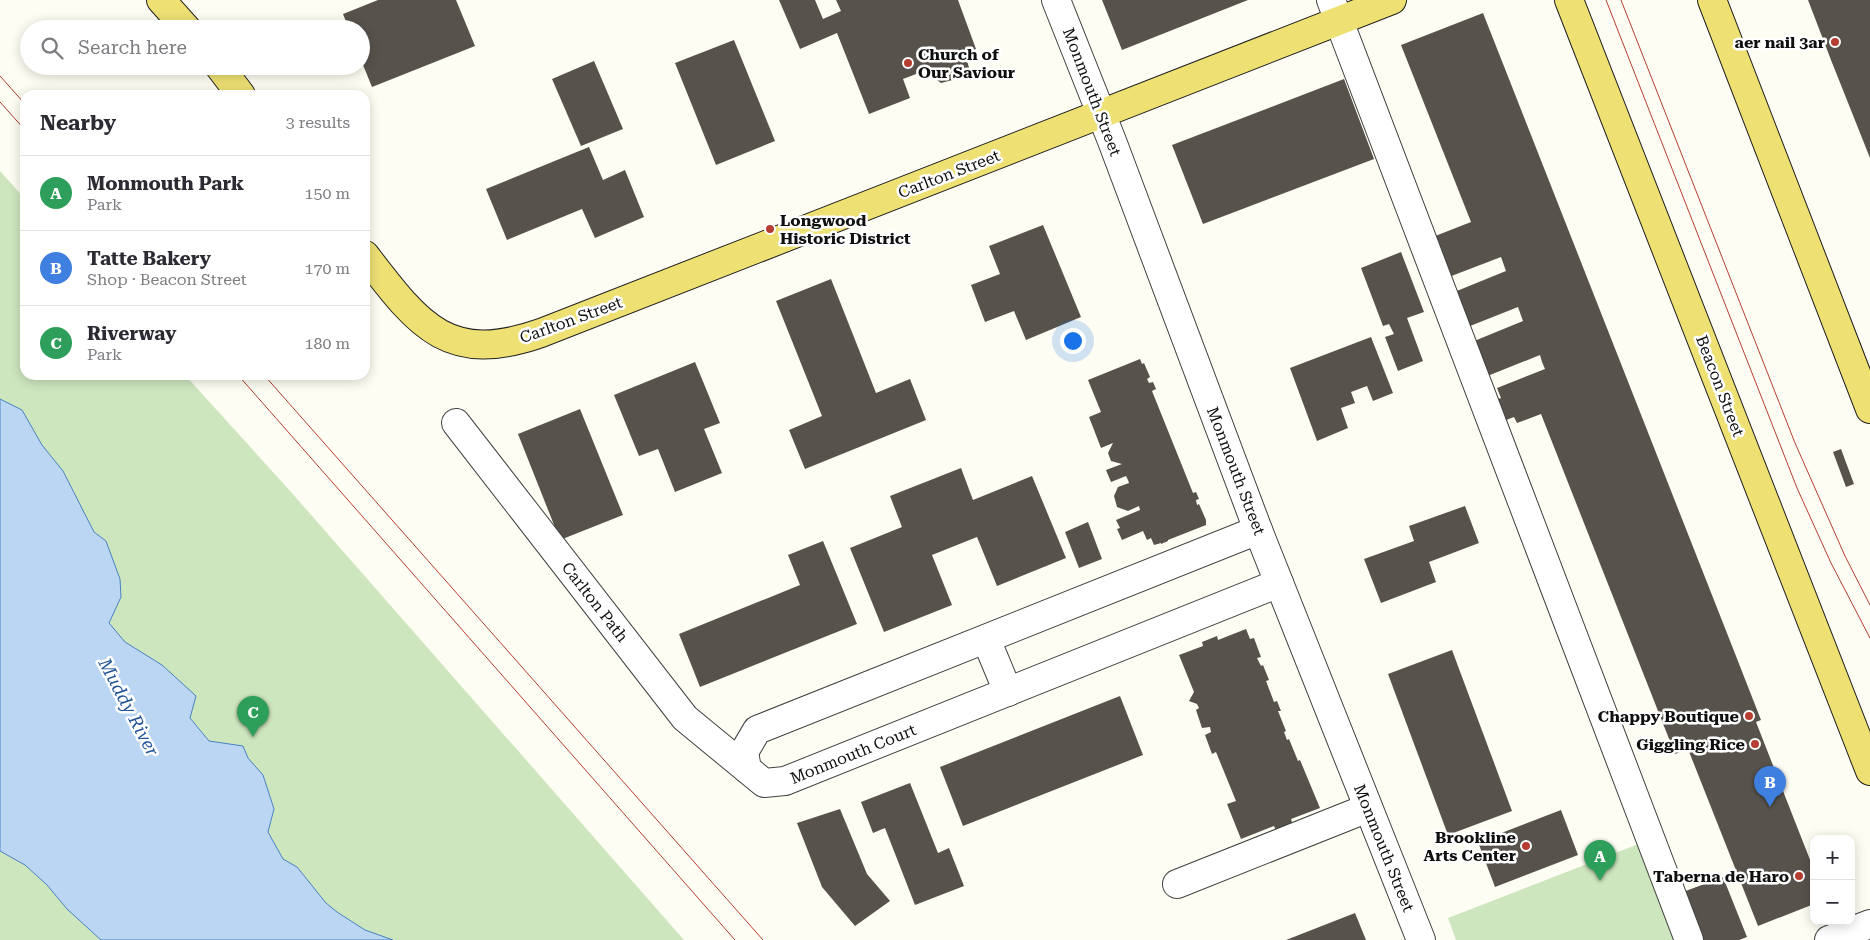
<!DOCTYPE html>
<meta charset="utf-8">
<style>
:root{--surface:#fff;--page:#f2f2f3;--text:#2b2b33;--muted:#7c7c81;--line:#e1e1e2;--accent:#0b8043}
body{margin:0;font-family:"Roboto Serif",serif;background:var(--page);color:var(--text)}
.controls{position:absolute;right:15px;bottom:15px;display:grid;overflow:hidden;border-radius:10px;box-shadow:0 2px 12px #0003}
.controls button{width:45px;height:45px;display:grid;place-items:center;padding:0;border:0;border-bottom:1px solid var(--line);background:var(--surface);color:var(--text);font:25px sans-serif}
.you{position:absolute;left:1072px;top:340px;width:18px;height:18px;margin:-12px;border:4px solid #fff;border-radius:50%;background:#1a73e8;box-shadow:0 0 0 8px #1a73e833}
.badge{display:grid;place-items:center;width:32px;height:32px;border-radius:50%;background:var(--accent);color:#fff;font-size:16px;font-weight:700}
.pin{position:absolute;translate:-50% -41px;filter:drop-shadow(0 1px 2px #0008)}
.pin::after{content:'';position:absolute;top:26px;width:18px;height:15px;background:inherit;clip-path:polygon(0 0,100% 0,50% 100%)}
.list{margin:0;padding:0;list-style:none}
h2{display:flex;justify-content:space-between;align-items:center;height:65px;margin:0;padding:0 20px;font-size:21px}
h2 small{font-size:16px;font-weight:400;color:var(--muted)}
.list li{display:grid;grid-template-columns:32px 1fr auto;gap:15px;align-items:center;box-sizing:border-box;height:75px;padding:0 20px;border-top:1px solid var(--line)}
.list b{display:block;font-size:19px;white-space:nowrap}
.list p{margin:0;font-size:16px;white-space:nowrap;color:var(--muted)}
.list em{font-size:16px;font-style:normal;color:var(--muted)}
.icon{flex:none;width:28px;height:28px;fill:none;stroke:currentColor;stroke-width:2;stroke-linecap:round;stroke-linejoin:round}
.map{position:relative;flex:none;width:1870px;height:940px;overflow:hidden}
.search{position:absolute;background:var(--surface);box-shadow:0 2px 12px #0003;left:20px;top:20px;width:350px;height:55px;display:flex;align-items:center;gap:12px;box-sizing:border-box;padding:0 18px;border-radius:28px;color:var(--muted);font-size:19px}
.panel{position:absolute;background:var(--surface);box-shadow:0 2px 12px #0003;left:20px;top:90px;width:350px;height:290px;border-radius:15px}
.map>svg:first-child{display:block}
.green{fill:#cee6be}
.water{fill:#bbd6f2;stroke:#4882c3}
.building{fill:#57524c}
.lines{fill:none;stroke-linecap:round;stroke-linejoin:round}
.minor-casing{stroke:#424242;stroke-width:30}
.major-casing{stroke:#202020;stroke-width:30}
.minor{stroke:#fff;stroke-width:28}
.major{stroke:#eee073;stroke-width:28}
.tram{stroke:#b53d32;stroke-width:1}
.poi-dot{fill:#b53d32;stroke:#fff;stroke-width:2}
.labels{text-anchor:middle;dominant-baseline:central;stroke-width:5;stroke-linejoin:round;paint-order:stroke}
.poi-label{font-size:16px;font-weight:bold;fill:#0f0f0f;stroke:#fff;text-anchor:end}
.street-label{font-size:16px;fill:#0f0f0f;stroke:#fff}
.water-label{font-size:18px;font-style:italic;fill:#225598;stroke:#fff}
</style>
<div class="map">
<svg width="1870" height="940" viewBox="0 0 1870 940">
<rect width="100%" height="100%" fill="#fefdf3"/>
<g class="green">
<path d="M0,171L25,199V375H185L291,492L684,940H0Z"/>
<path d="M1641,843L1679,940H1456L1448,918Z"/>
</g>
<path class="water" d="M0,399L22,410L42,445L63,471L94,532L106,541L120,579L121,597L109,623L125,642L162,665L196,696L190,718L209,741L243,746L248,758L263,775L274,809L268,832L283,859L297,867L326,903L337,912L365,930L393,940H101L67,909L47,885L25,865L0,851Z"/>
<g class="building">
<path d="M378,0H456L475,46L372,87L361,60V29H349L343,14Z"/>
<path d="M779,0H815L823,19L841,11L836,0H958L976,49L965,54L970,71L960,78L941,83L924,71L903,79L910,98L869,114L837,33L800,49Z"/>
<path d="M1102,0H1248L1122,50Z"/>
<path d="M1808,0H1870V158L1831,60Z"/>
<path d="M1483,13L1734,651L1761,720L1756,722L1814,870V904L1758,926L1688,749L1675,754L1541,414L1517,423L1514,417L1496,424L1488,403L1501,398L1497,388L1545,369L1542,362L1540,355L1480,379L1467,344L1523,321L1518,307L1460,330L1447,295L1506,271L1501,257L1441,280L1425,240L1471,222L1401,45Z"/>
<path d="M734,40L775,141L716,165L675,63Z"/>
<path d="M594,61L623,129L581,146L552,79Z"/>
<path d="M1344,79L1374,159L1203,224L1172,145Z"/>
<path d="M589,147L603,180L625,170L644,217L595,238L582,209L507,240L486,189Z"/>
<path d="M1043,225L1081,317L1026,340L1014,311L985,322L971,285L1000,274L989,246Z"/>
<path d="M1401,252L1424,312L1407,318L1423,361L1398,371L1385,337L1394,334L1389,324L1383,326L1361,268Z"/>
<path d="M831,279L876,393L910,379L926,420L805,469L789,430L822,416L776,301Z"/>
<path d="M1371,337L1393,393L1373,401L1367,386L1351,392L1355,403L1341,408L1348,428L1317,441L1290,368Z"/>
<path d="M1140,359L1142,364L1144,363L1150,377L1147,379L1149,383L1153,382L1156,389L1152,391L1193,493L1196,492L1199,499L1196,500L1197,505L1199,504L1206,520V525L1168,540V541L1161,544V543L1154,545L1151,538L1147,540L1143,531L1122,540L1117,529L1120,528L1116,520L1140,510L1139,506L1128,511L1117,507L1114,496L1118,487L1129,483L1128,480L1126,476L1111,482L1106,470L1122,464L1111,461L1108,453L1113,443L1101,448L1089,417L1101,412L1088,380Z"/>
<path d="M695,362L720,423L704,429L722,473L675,492L658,449L639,456L614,395Z"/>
<path d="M580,409L623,515L560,540L518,434Z"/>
<path d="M1841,449L1854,484L1846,487L1833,452Z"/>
<path d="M961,468L973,500L1032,476L1066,558L997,586L977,537L932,555L952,605L884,632L850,548L902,527L890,496Z"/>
<path d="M1465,506L1479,543L1429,562L1436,582L1381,603L1364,559L1414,541L1409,526Z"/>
<path d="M1088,522L1102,559L1079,568L1065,532Z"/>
<path d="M823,541L857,624L700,687L679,634L800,585L788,555Z"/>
<path d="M1246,629L1250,639L1254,638L1261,657L1257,658L1261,666L1263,665L1269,680L1266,681L1274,702L1277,701L1281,711H1278L1286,731L1284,732L1287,740L1289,739L1298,761L1300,760L1320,808L1291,819L1293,826L1277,833L1274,826L1241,839L1227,804L1236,801L1216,752L1212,754L1205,735L1211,732L1210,727L1202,728L1196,710L1199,708L1197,704L1189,701L1194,692L1179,655L1203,646L1202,642L1217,636L1218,640Z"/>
<path d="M1452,650L1512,811L1448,835L1388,674Z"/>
<path d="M1120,696L1143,755L963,826L940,767Z"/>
<path d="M910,783L938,853L949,848L964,886L915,905L885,828L873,833L861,802Z"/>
<path d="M840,809L867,874L890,901L855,926L822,887L797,823Z"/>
<path d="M1561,810L1578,855L1495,887L1478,842Z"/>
<path d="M1723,877L1747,937L1739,940H1702L1683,892Z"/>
<path d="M1355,913L1366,940H1286Z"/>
</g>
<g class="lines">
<g class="minor-casing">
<g id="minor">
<path d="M1056,0L1112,141L1258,530L1421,940"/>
<path d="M1331,0L1689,940"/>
<path d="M456,423L685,718L747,769"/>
<path d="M1258,530L757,730L744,752L747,769L764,783L785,781L1279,583"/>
<path d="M986,639L1008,692"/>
<path d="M1177,884L1368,808"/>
<path d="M1829,940L1870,924"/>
</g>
</g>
<g class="major-casing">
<g id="major">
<path d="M161,0L187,29"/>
<path d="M1569,0L1870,771"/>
<path d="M1712,0L1870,409"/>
<path d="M219,66L241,95"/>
<path d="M365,255C418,324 447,366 541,333L1392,0"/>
</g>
</g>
<use href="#minor" class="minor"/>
<use href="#major" class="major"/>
<g class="tram">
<path d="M1606,0L1797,488L1831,563L1870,638"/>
<path d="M1621,0L1795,443L1845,556L1870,605"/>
<path d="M0,76L25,104"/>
<path d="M0,102L25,130"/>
<path d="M238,375L735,940"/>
<path d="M264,375L763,940"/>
</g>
</g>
<g class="poi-dot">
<circle cx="1835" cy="42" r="5"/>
<circle cx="908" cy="63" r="5"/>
<circle cx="770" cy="229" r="5"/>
<circle cx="1749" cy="716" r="5"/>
<circle cx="1755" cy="744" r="5"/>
<circle cx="1526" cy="846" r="5"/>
<circle cx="1799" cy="876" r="5"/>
</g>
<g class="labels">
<g class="poi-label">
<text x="1825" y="42">aer nail 3ar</text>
<text x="918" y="54" text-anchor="start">Church of<tspan x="918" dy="18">Our Saviour</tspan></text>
<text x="780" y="220" text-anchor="start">Longwood<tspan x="780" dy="18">Historic District</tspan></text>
<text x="1739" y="716">Chappy Boutique</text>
<text x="1745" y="744">Giggling Rice</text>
<text x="1516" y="837">Brookline<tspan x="1516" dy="18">Arts Center</tspan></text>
<text x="1789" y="876">Taberna de Haro</text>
</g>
<g class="street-label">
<text transform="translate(1092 92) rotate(69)">Monmouth Street</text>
<text transform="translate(949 174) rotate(-21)">Carlton Street</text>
<text transform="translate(571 320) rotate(-20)">Carlton Street</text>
<text transform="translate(1720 386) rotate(69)">Beacon Street</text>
<text transform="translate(1236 471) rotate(69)">Monmouth Street</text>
<text transform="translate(595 602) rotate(52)">Carlton Path</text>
<text transform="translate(853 754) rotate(-22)">Monmouth Court</text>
<text transform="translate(1384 848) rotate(68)">Monmouth Street</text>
</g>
<g class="water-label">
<text transform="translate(129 707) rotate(62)">Muddy River</text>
</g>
</g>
</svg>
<div class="controls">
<button>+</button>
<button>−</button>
</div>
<div class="you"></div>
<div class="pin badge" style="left:1600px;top:881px;background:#2e9e5b">A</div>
<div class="pin badge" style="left:1770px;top:807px;background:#3f7fe0">B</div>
<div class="pin badge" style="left:253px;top:737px;background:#2e9e5b">C</div>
<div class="search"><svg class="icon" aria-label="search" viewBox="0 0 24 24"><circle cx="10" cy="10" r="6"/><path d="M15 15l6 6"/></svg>Search here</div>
<section class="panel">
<h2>Nearby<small>3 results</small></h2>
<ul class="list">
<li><span class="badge" style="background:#2e9e5b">A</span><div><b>Monmouth Park</b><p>Park</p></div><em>150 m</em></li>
<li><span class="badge" style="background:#3f7fe0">B</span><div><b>Tatte Bakery</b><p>Shop · Beacon Street</p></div><em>170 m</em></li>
<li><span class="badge" style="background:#2e9e5b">C</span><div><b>Riverway</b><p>Park</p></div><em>180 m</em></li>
</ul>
</section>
</div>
